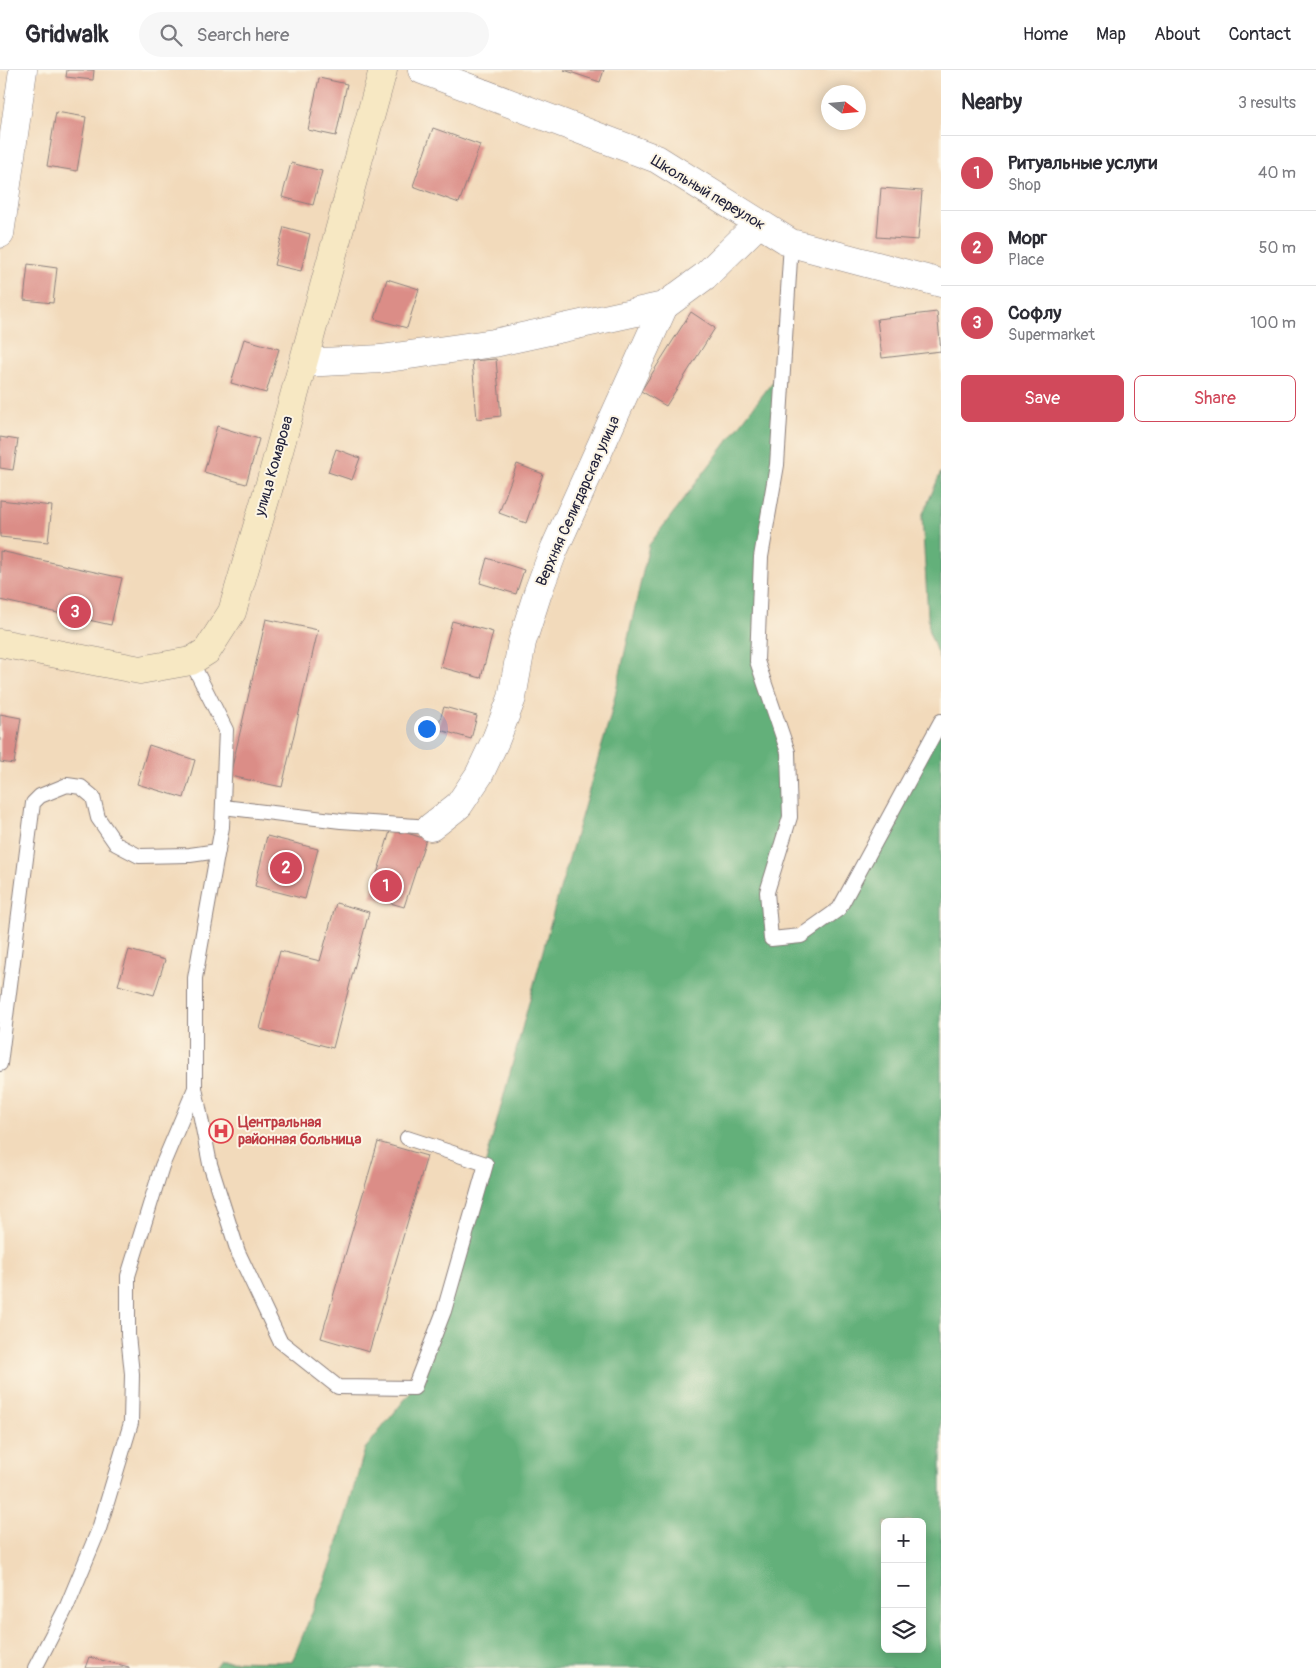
<!DOCTYPE html>
<meta charset="utf-8">
<style>
:root{--surface:#fff;--page:#f7f7f7;--text:#2b2b33;--muted:#7c7c81;--line:#e1e1e2;--accent:#d1495b}
body{margin:0;font-family:Pangolin,sans-serif;background:var(--page);color:var(--text)}
.controls{position:absolute;right:15px;bottom:15px;display:grid;overflow:hidden;border-radius:8px;box-shadow:0 2px 12px #0003}
.controls button{width:45px;height:45px;display:grid;place-items:center;padding:0;border:0;border-bottom:1px solid var(--line);background:var(--surface);color:var(--text);font:25px sans-serif}
.compass{position:absolute;left:821px;top:15px;width:45px;height:45px;border-radius:50%;background:var(--surface);box-shadow:0 2px 12px #0003;rotate:106deg}
.you{position:absolute;left:426px;top:658px;width:18px;height:18px;margin:-12px;border:4px solid #fff;border-radius:50%;background:#1a73e8;box-shadow:0 0 0 8px #1a73e833}
.badge{display:grid;place-items:center;width:32px;height:32px;border-radius:50%;background:var(--accent);color:#fff;font-size:16px;font-weight:700}
.pin{position:absolute;translate:-50% -50%;border:2px solid #fff;box-shadow:0 1px 5px #0006}
.list{margin:0;padding:0;list-style:none}
h2{display:flex;justify-content:space-between;align-items:center;height:65px;margin:0;padding:0 20px;font-size:21px}
h2 small{font-size:16px;font-weight:400;color:var(--muted)}
.list li{display:grid;grid-template-columns:32px 1fr auto;gap:15px;align-items:center;box-sizing:border-box;height:75px;padding:0 20px;border-top:1px solid var(--line)}
.list b{display:block;font-size:19px;white-space:nowrap}
.list p{margin:0;font-size:16px;white-space:nowrap;color:var(--muted)}
.list em{font-size:16px;font-style:normal;color:var(--muted)}
.actions{display:flex;gap:10px;padding:15px 20px}
.actions a{flex:1;padding:11px 0;border:1px solid var(--accent);border-radius:8px;text-align:center;font-size:18px;color:var(--accent)}
.actions .main{background:var(--accent);color:#fff}
.icon{flex:none;width:28px;height:28px;fill:none;stroke:currentColor;stroke-width:2;stroke-linecap:round;stroke-linejoin:round}
.map{position:relative;flex:none;width:941px;height:1598px;overflow:hidden}
header{display:flex;align-items:center;gap:30px;box-sizing:border-box;height:70px;padding:0 25px;background:var(--surface);border-bottom:1px solid var(--line)}
header strong{font-size:24px}
nav{display:flex;gap:28px;margin-inline-start:auto;font-size:18px}
.search{width:350px;height:45px;background:var(--page);display:flex;align-items:center;gap:12px;box-sizing:border-box;padding:0 18px;border-radius:28px;color:var(--muted);font-size:19px}
main{display:flex}
aside{flex:1;background:var(--surface)}
.map>svg:first-child{display:block}
.forest{fill:#64b07a;stroke:#43695a;fill-rule:evenodd}
.building{fill:#db8d87}
.lines{fill:none;stroke-linecap:round;stroke-linejoin:round}
.lane-casing{stroke:#8a7e7b;stroke-width:16}
.street-casing{stroke:#8a7e7b;stroke-width:29}
.secondary-casing{stroke:#8a7e7b;stroke-width:29}
.lane{stroke:#fff;stroke-width:14}
.street{stroke:#fff;stroke-width:28}
.secondary{stroke:#f7e8c3;stroke-width:28}
.labels{text-anchor:middle;dominant-baseline:central;stroke-width:4;stroke-linejoin:round;paint-order:stroke}
.street-label{font-size:15px;fill:#22223b;stroke:#fcf5e5}
.health-label{font-size:15px;font-weight:bold;fill:#be3a42;stroke:#fcf5e5;text-anchor:start}
</style>
<header>
<strong>Gridwalk</strong>
<div class="search"><svg class="icon" aria-label="search" viewBox="0 0 24 24"><circle cx="10" cy="10" r="6"/><path d="M15 15l6 6"/></svg>Search here</div>
<nav><a>Home</a><a>Map</a><a>About</a><a>Contact</a></nav>
</header>
<main>
<div class="map">
<svg width="941" height="1598" viewBox="0 0 941 1598">
<rect width="100%" height="100%" fill="#fcf5e5"/>
<filter id="ink" filterUnits="userSpaceOnUse"><feTurbulence type="fractalNoise" baseFrequency=".02" numOctaves="2"/><feDisplacementMap in="SourceGraphic" scale="10" xChannelSelector="R" yChannelSelector="G"/><feConvolveMatrix kernelMatrix="1 2 1 2 8 2 1 2 1" color-interpolation-filters="sRGB"/></filter>
<filter id="wash" filterUnits="userSpaceOnUse"><feTurbulence type="fractalNoise" baseFrequency=".0096" numOctaves="4" result="noise"/><feDisplacementMap in="SourceGraphic" scale="20" xChannelSelector="R" yChannelSelector="G"/><feGaussianBlur stdDeviation="1.12" result="paint"/><feColorMatrix in="noise" values="0 0 0 0 0 0 0 0 0 0 0 0 0 0 0 0 0 1.4 0 .05"/><feComposite in="paint" operator="in"/></filter>
<g filter="url(#wash)">
<rect width="100%" height="100%" fill="#f2dabb"/>
<g class="forest">
<path d="M783,298L757,591L788,682L790,747L767,822L771,869L801,866L839,839L941,651V1598H214L219,1591L292,1592L332,1493L365,1379L414,1318L484,1099L554,840L610,648L649,475ZM885,1452H922V1579H885Z"/>
<path d="M941,402V593L929,562L922,446Z"/>
</g>
<g id="blocks">
<g class="building">
<path d="M67,0H94L93,10L66,7Z"/>
<path d="M564,0H604L600,12Z"/>
<path d="M319,8L347,14L336,66L308,60Z"/>
<path d="M56,42L86,47L77,101L47,96Z"/>
<path d="M433,58L480,75L459,133L413,116Z"/>
<path d="M291,93L322,101L313,135L282,127Z"/>
<path d="M881,118L922,121L918,170L877,167Z"/>
<path d="M284,157L310,164L301,201L274,195Z"/>
<path d="M28,194L57,198L53,233L24,230Z"/>
<path d="M387,209L419,219L407,258L375,249Z"/>
<path d="M691,242L715,258L666,336L641,321Z"/>
<path d="M937,242L941,281L882,288L877,249Z"/>
<path d="M244,269L279,279L266,323L231,313Z"/>
<path d="M496,289L501,346L477,349L472,291Z"/>
<path d="M217,356L259,369L246,414L204,402Z"/>
<path d="M0,367L18,370L13,400L0,398Z"/>
<path d="M336,379L360,388L352,410L328,402Z"/>
<path d="M517,394L543,404L526,453L499,443Z"/>
<path d="M0,430L52,436L48,472L0,467Z"/>
<path d="M0,481L122,508L111,555L0,530Z"/>
<path d="M487,488L524,500L516,524L480,513Z"/>
<path d="M266,549L318,560L282,717L230,706Z"/>
<path d="M452,551L493,562L481,608L440,597Z"/>
<path d="M444,637L477,646L471,669L437,659Z"/>
<path d="M0,644L21,648L14,694L0,692Z"/>
<path d="M149,675L195,690L184,728L137,714Z"/>
<path d="M391,758L426,769L404,837L370,827Z"/>
<path d="M267,766L318,779L305,829L255,816Z"/>
<path d="M336,833L369,842L333,978L260,959L280,881L320,891Z"/>
<path d="M129,880L165,890L154,925L118,915Z"/>
<path d="M378,1072L427,1086L369,1282L321,1268Z"/>
<path d="M89,1587L129,1597V1598H85Z"/>
</g>
</g>
</g>
<g filter="url(#ink)">
<use href="#blocks" fill-opacity="0" stroke="#8a7e7b" stroke-width="1"/>
<g class="lines">
<g class="lane-casing">
<g id="lane">
<path d="M791,173L777,395L761,487L757,591L788,682L790,747L767,822L771,869L801,866L839,839L941,651"/>
<path d="M191,591L226,660L222,757L195,908V1018L210,1094L238,1182L280,1271L338,1317L414,1318L444,1241L486,1094L407,1068"/>
<path d="M223,737L341,751L431,757"/>
<path d="M0,994L33,733L40,726L67,715L81,717L93,727L98,748L116,774L139,786L190,785L218,781"/>
<path d="M35,1598L67,1536L99,1459L131,1353L132,1304L128,1265V1206L162,1096L195,1018"/>
</g>
</g>
<g class="street-casing">
<g id="street">
<path d="M422,0L657,89L791,173L941,213"/>
<path d="M0,164L23,0"/>
<path d="M303,293L381,289L494,273L664,236L705,206L759,153"/>
<path d="M431,757L459,735L479,705L496,669L512,628L522,572L538,522L553,482L664,236"/>
</g>
</g>
<g class="secondary-casing">
<path id="secondary" d="M0,573L140,600L191,591L207,581L232,542L273,403L383,0"/>
</g>
<use href="#lane" class="lane"/>
<use href="#street" class="street"/>
<use href="#secondary" class="secondary"/>
</g>
</g>
<defs>
<g id="hospital-ring" transform="scale(1.25)"><circle r="9.5" fill="#fcf5e5" stroke="#e0444e" stroke-width="1.5"/><path d="M-5-5h3v3.5h4V-5h3V5h-3V1.5h-4V5h-3Z" fill="#e0444e"/></g>
</defs>
<g fill-rule="evenodd">
<use href="#hospital-ring" x="221" y="1061"/>
</g>
<g class="labels">
<g class="street-label">
<text transform="translate(708 123) rotate(31)">Школьный переулок</text>
<text transform="translate(274 396) rotate(-74)">улица Комарова</text>
<text transform="translate(578 431) rotate(-66)">Верхняя Селигдарская улица</text>
</g>
<g class="health-label">
<text x="238" y="1052">Центральная<tspan x="238" dy="17">районная больница</tspan></text>
</g>
</g>
</svg>
<div class="controls">
<button>+</button>
<button>−</button>
<button><svg class="icon" aria-label="layers" viewBox="0 0 24 24"><path d="M12 4l9 5-9 5-9-5zM3 14l9 5 9-5"/></svg></button>
</div>
<svg class="compass" viewBox="-18 -18 36 36"><path d="M0-13l5 13h-10z" fill="#e53935"/><path d="M0 13l5-13h-10z" fill="#7c7c81"/></svg>
<div class="you"></div>
<div class="pin badge" style="left:386px;top:816px">1</div>
<div class="pin badge" style="left:286px;top:798px">2</div>
<div class="pin badge" style="left:75px;top:542px">3</div>
</div>
<aside>
<h2>Nearby<small>3 results</small></h2>
<ul class="list">
<li><span class="badge">1</span><div><b>Ритуальные услуги</b><p>Shop</p></div><em>40 m</em></li>
<li><span class="badge">2</span><div><b>Морг</b><p>Place</p></div><em>50 m</em></li>
<li><span class="badge">3</span><div><b>Софлу</b><p>Supermarket</p></div><em>100 m</em></li>
</ul>
<div class="actions"><a class="main">Save</a><a>Share</a></div>
</aside>
</main>
